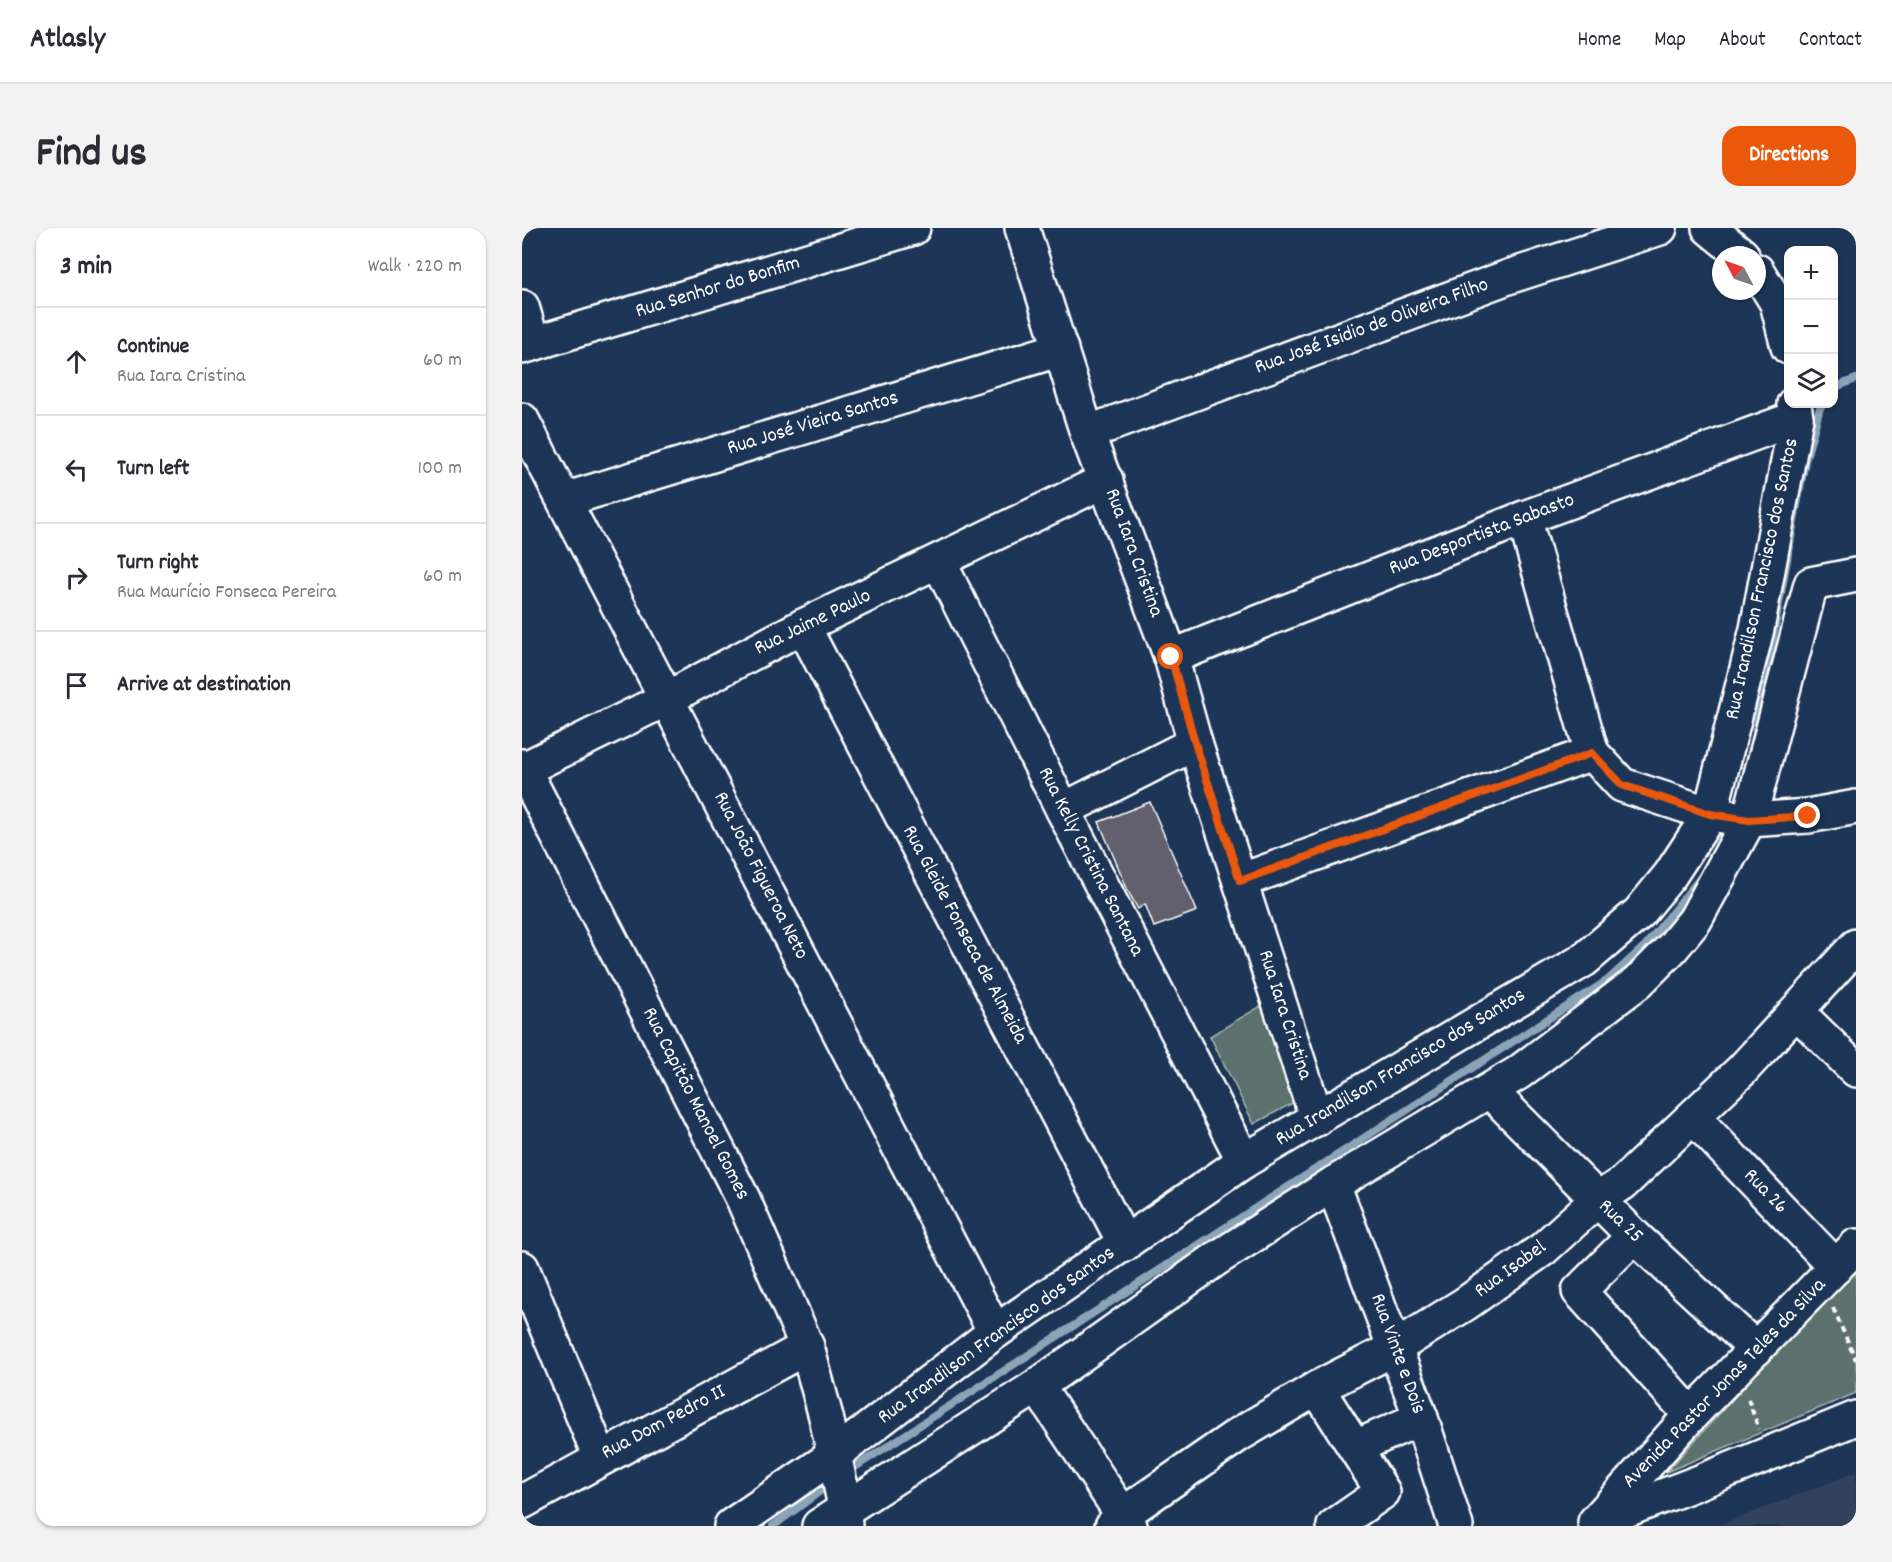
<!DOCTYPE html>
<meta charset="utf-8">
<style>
:root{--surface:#fff;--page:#f2f2f3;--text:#2b2b33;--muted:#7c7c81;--line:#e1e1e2;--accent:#ea580c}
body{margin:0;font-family:Dekko,sans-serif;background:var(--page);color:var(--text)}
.controls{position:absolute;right:18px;top:18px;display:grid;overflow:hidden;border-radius:12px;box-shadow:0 2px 4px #0004}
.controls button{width:54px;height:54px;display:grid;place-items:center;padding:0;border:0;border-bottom:2px solid var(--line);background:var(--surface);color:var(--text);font:30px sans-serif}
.compass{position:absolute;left:1190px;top:18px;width:54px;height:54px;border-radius:50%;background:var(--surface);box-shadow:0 2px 4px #0004;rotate:311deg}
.stop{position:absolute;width:18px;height:18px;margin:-14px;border:4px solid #ea580c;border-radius:50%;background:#fff}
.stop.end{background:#ea580c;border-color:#fff;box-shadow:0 2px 6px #0008}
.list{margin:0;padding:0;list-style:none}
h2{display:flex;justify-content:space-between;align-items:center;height:78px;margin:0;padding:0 24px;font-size:26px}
h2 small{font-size:20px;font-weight:400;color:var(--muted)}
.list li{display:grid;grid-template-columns:39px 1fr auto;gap:18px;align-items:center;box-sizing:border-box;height:108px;padding:0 24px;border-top:2px solid var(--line)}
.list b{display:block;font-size:22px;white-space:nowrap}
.list p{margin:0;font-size:20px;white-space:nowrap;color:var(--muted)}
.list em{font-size:20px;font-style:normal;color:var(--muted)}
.icon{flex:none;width:33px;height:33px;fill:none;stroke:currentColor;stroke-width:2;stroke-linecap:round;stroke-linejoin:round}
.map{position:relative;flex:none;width:1334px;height:1298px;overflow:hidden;border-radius:18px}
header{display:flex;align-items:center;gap:36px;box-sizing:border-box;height:84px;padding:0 30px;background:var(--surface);border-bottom:2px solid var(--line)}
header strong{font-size:28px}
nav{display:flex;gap:33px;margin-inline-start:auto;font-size:21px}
.intro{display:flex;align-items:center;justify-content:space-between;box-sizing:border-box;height:144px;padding:0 36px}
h1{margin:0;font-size:42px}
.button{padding:15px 27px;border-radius:18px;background:var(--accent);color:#fff;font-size:21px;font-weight:700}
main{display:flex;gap:36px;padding:0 36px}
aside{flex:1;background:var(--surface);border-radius:18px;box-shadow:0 2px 4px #0004}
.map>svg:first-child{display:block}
.built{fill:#32425d}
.green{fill:#5b716d;stroke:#adb8b6;stroke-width:1.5}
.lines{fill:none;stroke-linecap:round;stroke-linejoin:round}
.stream{stroke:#8ca4b7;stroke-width:8}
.building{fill:#62606c;stroke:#fff;stroke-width:1.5}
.minor-casing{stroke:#fff;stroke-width:38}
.path{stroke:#fff;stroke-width:4;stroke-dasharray:6 4.5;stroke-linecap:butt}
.minor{stroke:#1d3557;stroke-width:33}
.route{stroke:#ea580c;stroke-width:8}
.labels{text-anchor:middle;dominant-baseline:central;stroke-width:4.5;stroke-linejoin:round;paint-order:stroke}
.street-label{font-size:21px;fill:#fff;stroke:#1d3557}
</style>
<header>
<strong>Atlasly</strong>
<nav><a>Home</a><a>Map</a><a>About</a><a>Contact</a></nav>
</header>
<div class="intro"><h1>Find us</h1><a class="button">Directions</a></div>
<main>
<aside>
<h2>3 min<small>Walk · 220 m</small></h2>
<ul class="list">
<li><svg class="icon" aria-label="ahead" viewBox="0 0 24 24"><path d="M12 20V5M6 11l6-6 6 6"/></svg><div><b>Continue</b><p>Rua Iara Cristina</p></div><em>60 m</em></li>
<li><svg class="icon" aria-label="left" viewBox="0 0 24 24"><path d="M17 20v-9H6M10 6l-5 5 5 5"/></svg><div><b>Turn left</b></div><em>100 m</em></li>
<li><svg class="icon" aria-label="right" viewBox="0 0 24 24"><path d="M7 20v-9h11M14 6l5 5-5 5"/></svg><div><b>Turn right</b><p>Rua Maurício Fonseca Pereira</p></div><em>60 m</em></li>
<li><svg class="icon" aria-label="arrive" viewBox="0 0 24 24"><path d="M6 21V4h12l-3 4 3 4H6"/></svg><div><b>Arrive at destination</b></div></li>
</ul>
</aside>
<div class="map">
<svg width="1334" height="1298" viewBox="0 0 1334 1298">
<rect width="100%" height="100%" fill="#1d3557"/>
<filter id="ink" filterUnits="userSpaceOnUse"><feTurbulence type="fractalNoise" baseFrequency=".0167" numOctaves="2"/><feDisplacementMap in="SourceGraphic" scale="12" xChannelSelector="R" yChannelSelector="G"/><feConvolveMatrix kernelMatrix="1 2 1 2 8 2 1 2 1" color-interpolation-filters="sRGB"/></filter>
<g filter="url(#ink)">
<path class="built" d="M1334,1244V1298H1196Z"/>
<g class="green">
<path d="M739,778L778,871L732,896L688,808Z"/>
<path d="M1334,1037V1165L1144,1244Z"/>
</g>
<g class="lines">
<g class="stream">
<path d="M1312,163L1316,158L1334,151"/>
<path d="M1234,502L1283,233L1298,180L1302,176"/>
<path d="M324,1245L1086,752L1123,718L1179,649"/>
<path d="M251,1298L309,1255"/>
</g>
</g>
<path class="building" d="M628,574L675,683L632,699L623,676L616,681L607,665L577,594Z"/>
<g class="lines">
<g class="minor-casing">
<g id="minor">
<path d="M500,0L565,205L649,429L673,515L795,891"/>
<path d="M1187,0L1220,27"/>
<path d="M1235,43L1255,75L1266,119"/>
<path d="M0,79L11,116"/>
<path d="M0,119L391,0"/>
<path d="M0,192L473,1104"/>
<path d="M565,205L986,49L1138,0"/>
<path d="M42,272L539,121"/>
<path d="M1002,290L1070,525L1100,557L1188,586L1227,592L1286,588L1334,579"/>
<path d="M417,334L541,582L722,933"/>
<path d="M281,398L603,1016"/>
<path d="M649,429L1002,290L1274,190"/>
<path d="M0,538L221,971L285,1119L304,1189L321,1269L323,1298"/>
<path d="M0,542L146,470L281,398L584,252"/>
<path d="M541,582L673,515"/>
<path d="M718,653L1070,525"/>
<path d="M1274,783L1334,842"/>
<path d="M968,863L1112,1008L1234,1121"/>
<path d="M1171,889L1314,1039"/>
<path d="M811,956L899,1190L934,1298"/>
<path d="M1112,1008L1057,1063L1169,1187"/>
<path d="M0,1040L78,1229"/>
<path d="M515,1158L608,1298"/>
<path d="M795,1160L861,1264L812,1298"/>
<path d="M834,1219L899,1190"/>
<path d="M0,1274L285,1119"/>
<path d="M1078,1292L1175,1255L1334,1190"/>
<path d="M1073,1294L1169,1187L1334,1018"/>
<path d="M209,1298L311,1228L473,1104L722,933L1062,732L1117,685L1148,647L1188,586L1235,401L1274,190L1272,176"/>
<path d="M297,1298L515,1158L694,1031L811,956L996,845L1116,754L1150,720L1173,692L1227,592L1289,356L1334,347"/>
<path d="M590,1298L600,1287L716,1207L795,1160L871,1121L943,1076L1021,1021L1075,972L1101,955L1220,842L1334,718"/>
</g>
</g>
<g class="path">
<path d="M1311,1080L1334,1132"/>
<path d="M1226,1171L1237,1201"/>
</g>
<use href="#minor" class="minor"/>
</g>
</g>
<g class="lines" filter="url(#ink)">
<path class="route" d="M649,429L673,515L718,653L1070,525L1100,557L1188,586L1227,592L1286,588"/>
</g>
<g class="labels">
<g class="street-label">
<text transform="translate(196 60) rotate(-17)">Rua Senhor do Bonfim</text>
<text transform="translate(850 99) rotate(-20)">Rua José Isidio de Oliveira Filho</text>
<text transform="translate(291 196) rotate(-17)">Rua José Vieira Santos</text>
<text transform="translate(960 307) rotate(-21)">Rua Desportista Sabasto</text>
<text transform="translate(611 325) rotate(70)">Rua Iara Cristina</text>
<text transform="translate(1241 351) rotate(-78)">Rua Irandilson Francisco dos Santos</text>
<text transform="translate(291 395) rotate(-26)">Rua Jaime Paulo</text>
<text transform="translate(568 634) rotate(63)">Rua Kelly Cristina Santana</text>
<text transform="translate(238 648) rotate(63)">Rua João Figueroa Neto</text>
<text transform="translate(442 707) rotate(62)">Rua Gleide Fonseca de Almeida</text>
<text transform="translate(762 787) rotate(72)">Rua Iara Cristina</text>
<text transform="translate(879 840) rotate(-31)">Rua Irandilson Francisco dos Santos</text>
<text transform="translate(173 876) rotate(63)">Rua Capitão Manoel Gomes</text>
<text transform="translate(1243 964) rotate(46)">Rua 26</text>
<text transform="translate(1098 994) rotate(44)">Rua 25</text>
<text transform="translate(989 1042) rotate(-36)">Rua Isabel</text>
<text transform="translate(475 1108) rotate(-36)">Rua Irandilson Francisco dos Santos</text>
<text transform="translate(875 1126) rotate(70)">Rua Vinte e Dois</text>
<text transform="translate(1203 1156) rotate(-46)">Avenida Pastor Jonas Teles da Silva</text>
<text transform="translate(142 1195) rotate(-28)">Rua Dom Pedro II</text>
</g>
</g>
</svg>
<div class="controls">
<button>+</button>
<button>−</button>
<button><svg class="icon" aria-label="layers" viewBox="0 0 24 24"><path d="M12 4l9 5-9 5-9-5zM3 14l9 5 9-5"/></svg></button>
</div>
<svg class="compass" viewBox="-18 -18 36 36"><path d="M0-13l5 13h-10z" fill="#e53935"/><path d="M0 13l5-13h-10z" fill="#7c7c81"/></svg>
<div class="stop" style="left:649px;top:429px"></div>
<div class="stop end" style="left:1286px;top:588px"></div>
</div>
</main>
